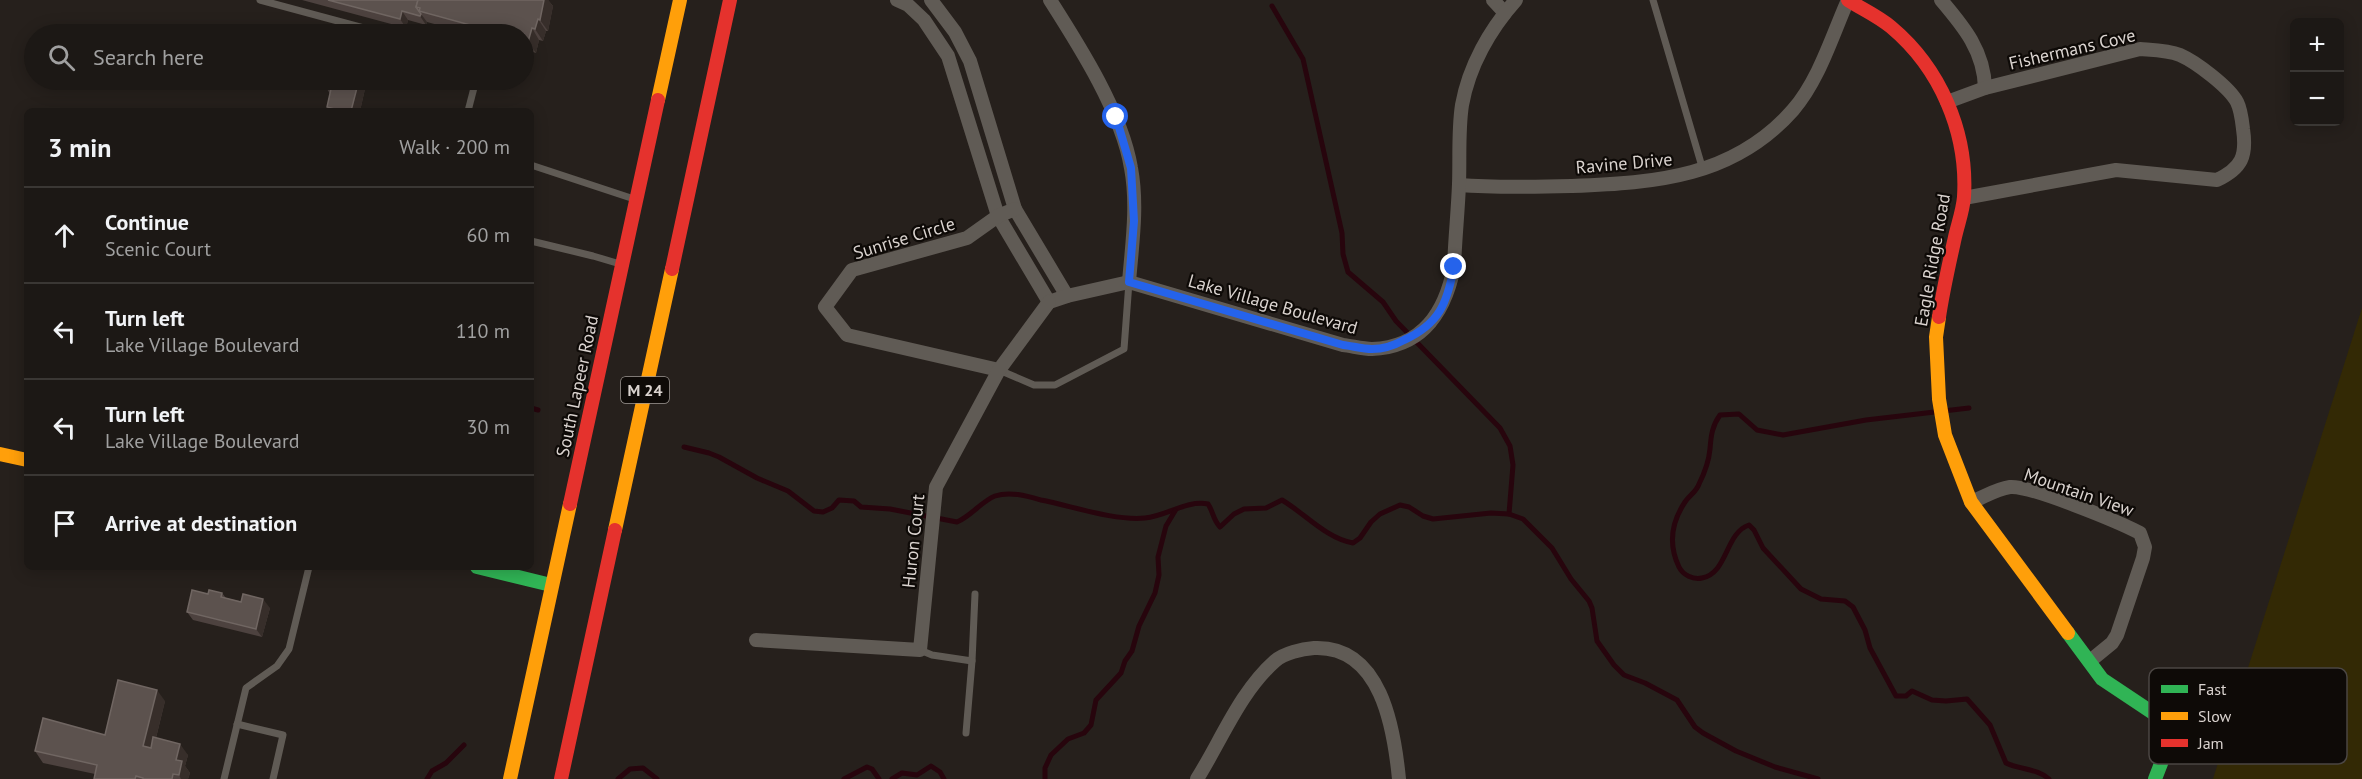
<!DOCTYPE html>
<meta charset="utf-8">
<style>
:root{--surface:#1c1815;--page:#292522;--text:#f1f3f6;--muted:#a0a0a0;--line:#3a3734}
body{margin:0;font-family:"PT Sans",sans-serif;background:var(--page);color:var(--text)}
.controls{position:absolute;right:18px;top:18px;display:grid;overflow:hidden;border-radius:9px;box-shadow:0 3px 15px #0003}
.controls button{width:54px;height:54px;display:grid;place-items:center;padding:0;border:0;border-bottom:2px solid var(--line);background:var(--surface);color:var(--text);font:30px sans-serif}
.stop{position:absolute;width:18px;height:18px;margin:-14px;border:4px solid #2563eb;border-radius:50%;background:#fff}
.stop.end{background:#2563eb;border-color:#fff;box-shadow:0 2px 6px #0008}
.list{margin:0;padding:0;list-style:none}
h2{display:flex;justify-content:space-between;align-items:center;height:78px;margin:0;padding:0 24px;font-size:26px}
h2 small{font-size:20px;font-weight:400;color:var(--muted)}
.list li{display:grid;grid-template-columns:39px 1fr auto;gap:18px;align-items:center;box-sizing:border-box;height:96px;padding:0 24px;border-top:2px solid var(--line)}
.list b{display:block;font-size:22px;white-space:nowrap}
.list p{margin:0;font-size:20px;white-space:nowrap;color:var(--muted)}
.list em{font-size:20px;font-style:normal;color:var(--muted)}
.icon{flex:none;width:33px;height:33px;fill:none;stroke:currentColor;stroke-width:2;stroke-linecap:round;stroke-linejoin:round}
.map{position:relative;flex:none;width:2362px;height:779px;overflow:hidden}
.search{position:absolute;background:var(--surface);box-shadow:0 3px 15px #0003;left:24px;top:24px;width:510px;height:66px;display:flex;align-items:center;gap:15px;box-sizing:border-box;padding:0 21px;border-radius:33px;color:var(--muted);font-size:22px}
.panel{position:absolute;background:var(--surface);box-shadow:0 3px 15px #0003;left:24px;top:108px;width:510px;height:462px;border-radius:9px}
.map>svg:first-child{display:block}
.green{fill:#332905}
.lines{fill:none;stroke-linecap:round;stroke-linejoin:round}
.stream{stroke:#27050d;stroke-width:5}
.lane{stroke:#605b55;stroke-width:7}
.street{stroke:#605b55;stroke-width:14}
.fast{stroke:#30b455;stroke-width:14}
.slow{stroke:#ff9f0a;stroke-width:14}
.jam{stroke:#e5322d;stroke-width:14}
.wall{fill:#4d423f}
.shaded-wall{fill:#372e2a}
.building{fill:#5c524e;stroke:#706662;stroke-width:1.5}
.route{stroke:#2563eb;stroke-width:8}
.labels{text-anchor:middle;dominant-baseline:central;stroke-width:4.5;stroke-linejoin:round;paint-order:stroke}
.shield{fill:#0e0a07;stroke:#9d9793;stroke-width:1.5}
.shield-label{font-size:16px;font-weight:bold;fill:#dad3cf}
.street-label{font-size:18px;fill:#dad3cf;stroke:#0e0a07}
.key{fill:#0e0a07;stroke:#4b4643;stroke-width:1.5}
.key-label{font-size:16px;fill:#dad3cf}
</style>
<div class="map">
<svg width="2362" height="779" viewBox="0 0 2362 779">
<rect width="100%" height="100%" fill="#26201c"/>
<path class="green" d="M2362,308V779H2213L2234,712Z"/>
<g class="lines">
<g class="stream">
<path d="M1272,6L1303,59L1342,233L1343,254L1348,272L1383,302L1396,321L1500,428L1510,446L1513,465L1509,514"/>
<path d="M531,408L538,410"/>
<path d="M1969,408L1866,420L1783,435L1757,430L1739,414L1720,415C1712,426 1711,436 1710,449C1709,460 1704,474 1699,484C1697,491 1689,496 1685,502C1671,523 1668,544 1679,567C1683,575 1693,580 1702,578C1728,573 1725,533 1749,525L1754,530L1763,548L1801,589L1821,599L1845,601L1853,607L1865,630L1870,648L1896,696H1906L1912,691L1932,700L1946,701L1967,699L1990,725L2006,763C2020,770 2037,768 2049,779"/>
<path d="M684,447L709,453L719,457L757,478L788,491L814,511L823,512L832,508L839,500L854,501L861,507L890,509L957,522C971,516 982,501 995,496C1010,491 1027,496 1041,500C1072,506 1114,521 1145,518C1167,516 1186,500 1208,504C1213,511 1213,520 1220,527L1234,514L1244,509L1266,508L1282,500C1304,513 1327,539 1353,543L1360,538L1371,522L1380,514L1400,505L1409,507L1423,516L1433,519L1491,513L1509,514L1523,519L1552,548L1571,579L1589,601L1592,608L1597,641L1614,665L1624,675L1645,683L1677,700L1695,727L1703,733L1736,751L1775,767L1818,779"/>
<path d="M427,779L432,771L446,763L464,745"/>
<path d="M618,779L630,769L643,768L657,779"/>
<path d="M844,779L867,767L872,769L879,779"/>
<path d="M892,779L902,773L917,775L931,766L940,772L944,779"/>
<path d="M1045,779V768L1051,755L1068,739L1084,733L1091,725L1096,700L1121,673L1125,661L1132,651L1139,626L1155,593L1159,575L1158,557L1166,526L1175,511"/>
</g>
<g class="lane">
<path d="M260,0L386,34"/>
<path d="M1653,0L1703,170"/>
<path d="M468,111L476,80"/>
<path d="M531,165L634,199"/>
<path d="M531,241L593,256L620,264"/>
<path d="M999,370L1034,385H1055L1124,349L1129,282"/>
<path d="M920,650L932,655L972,661L975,594"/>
<path d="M237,724L283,735L273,779"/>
<path d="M966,733L972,661"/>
<path d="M224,779L246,688L277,666L289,649L309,567"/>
</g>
<g class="street">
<path d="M897,0L908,5L924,20L948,56L998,216L1049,302"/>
<path d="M931,0L955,32L970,61L1015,209L1067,296"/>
<path d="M1050,0C1080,47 1122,113 1131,168C1138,205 1132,245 1129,282"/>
<path d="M1493,0L1505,13"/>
<path d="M1941,0C1964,27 1984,51 1985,88"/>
<path d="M1947,102L1985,88L2140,49C2154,50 2168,50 2180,55C2196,62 2229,87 2237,102C2241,110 2242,120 2243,129C2247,156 2242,168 2217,180L2116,170L1964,198"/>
<path d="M1459,185C1497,188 1534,187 1572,186C1656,183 1734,177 1793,110C1819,80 1832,36 1848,0"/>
<path d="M1049,302L1067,296L1129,282L1343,345C1352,346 1363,349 1372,349C1423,347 1445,312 1454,267C1455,239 1458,211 1459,184C1460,158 1458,131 1462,105C1469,66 1490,29 1516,0"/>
<path d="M999,370L847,335L825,307L852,270L967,238L998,216L1015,209"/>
<path d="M1971,502C1984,497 1996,489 2010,487C2030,485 2119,522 2140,533L2145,547L2143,558L2117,635L2112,643L2090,661"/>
<path d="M756,640L920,650L936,487L999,370L1049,302"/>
<path d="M1197,779C1222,739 1240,692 1275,661C1284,653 1302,649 1314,648C1381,645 1394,728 1399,779"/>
</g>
<g class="fast">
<path d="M477,567L551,585"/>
<path d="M2068,633L2102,679L2159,717L2165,733L2167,748L2155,779"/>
</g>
<g class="slow">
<path d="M658,100L680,0"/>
<path d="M1939,317L1936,337L1939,399L1945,435L1971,502L2068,633"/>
<path d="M0,454L27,460"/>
<path d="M615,530L672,269"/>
<path d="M510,779L570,504"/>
</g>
<g class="jam">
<path d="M1848,0C1862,9 1878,16 1891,27C1940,68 1968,132 1964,197C1963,210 1958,224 1955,237C1949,264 1943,290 1939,317"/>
<path d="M672,269L730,0"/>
<path d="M570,504L658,100"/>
<path d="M561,779L615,530"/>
</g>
</g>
<g class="wall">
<path d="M302,0H548L553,6L548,31H546L543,41L539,40L536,53L524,49V34H471L427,22L426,25L408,20L406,28Z"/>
<path d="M367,80L360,111H329L327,107L330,94L326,87Z"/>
<path d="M222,593L226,598L270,608L262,637L193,620L187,612L208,594Z"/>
<path d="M165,701L156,738L188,755L185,766L190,773L188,779H94L95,774L43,763L35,751L105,735Z"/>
</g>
<g class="shaded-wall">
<path d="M544,0H548L553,6L548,31L540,20Z"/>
<path d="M402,11L408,20L406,28L400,19Z"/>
<path d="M421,14L427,22L426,25L420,16Z"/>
<path d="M538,19L546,31L543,41L535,29Z"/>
<path d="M532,28L539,40L536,53L528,42Z"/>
<path d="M359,80H367L360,111H351Z"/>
<path d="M263,599L270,608L262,637L256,629Z"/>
<path d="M157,690L165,701L151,758L143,746Z"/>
<path d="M180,744L188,755L185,766L190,773L188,779H181L179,775L176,760Z"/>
</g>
<g class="building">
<path d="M328,0H418L416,7L421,14L420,16L402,11L400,19Z"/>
<path d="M418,0H544L540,20L538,19L535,29L532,28L528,42L524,40V34H503L419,11L420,8L416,7Z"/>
<path d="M327,80H359L351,111H342L327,107L331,89L326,87Z"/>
<path d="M192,590L208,594L209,590L222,593L221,597L241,602L243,594L263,599L256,629L187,612Z"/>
<path d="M118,680L157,690L143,746L151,748L153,737L180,744L176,760L182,761L179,775L173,774L172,779H143V778L136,776L135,779H94L97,765L35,751L43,718L105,735Z"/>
</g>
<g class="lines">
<path class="route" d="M1116,117L1131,168L1134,221L1129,282L1343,345C1352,346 1363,349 1372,349C1382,349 1395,345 1404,340C1439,324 1447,304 1454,267"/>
</g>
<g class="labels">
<rect class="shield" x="621" y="377" width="48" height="26" rx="4.5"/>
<g class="shield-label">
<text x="645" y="390">M 24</text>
</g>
<g class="street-label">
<text transform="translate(2072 49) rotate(-13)">Fishermans Cove</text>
<text transform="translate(1624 163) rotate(-5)">Ravine Drive</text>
<text transform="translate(904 238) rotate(-17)">Sunrise Circle</text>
<text transform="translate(1932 260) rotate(-80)">Eagle Ridge Road</text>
<text transform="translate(1273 304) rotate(16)">Lake Village Boulevard</text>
<text transform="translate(577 386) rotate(-78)">South Lapeer Road</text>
<text transform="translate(2079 492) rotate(19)">Mountain View</text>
<text transform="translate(913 541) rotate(-84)">Huron Court</text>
</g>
</g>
<rect x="2149" y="668" width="198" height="96" rx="9" class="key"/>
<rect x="2161" y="685" width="27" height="8" fill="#30b455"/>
<rect x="2161" y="712" width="27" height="8" fill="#ff9f0a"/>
<rect x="2161" y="739" width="27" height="8" fill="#e5322d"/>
<g class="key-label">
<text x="2198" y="695">Fast</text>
<text x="2198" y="722">Slow</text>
<text x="2198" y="749">Jam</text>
</g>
</svg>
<div class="controls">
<button>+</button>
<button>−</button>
</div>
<div class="stop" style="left:1116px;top:117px"></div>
<div class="stop end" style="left:1454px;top:267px"></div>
<div class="search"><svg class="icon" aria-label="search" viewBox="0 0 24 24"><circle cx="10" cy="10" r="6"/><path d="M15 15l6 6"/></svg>Search here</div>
<section class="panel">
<h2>3 min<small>Walk · 200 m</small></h2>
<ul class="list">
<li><svg class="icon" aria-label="ahead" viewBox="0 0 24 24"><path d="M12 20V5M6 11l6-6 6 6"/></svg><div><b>Continue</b><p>Scenic Court</p></div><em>60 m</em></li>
<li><svg class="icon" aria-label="left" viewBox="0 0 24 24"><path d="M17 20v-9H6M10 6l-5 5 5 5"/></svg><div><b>Turn left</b><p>Lake Village Boulevard</p></div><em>110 m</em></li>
<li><svg class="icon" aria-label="left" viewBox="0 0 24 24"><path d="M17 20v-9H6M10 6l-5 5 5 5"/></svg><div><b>Turn left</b><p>Lake Village Boulevard</p></div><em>30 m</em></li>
<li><svg class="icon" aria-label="arrive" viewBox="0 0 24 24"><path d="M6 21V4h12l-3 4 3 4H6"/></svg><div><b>Arrive at destination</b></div></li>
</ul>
</section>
</div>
